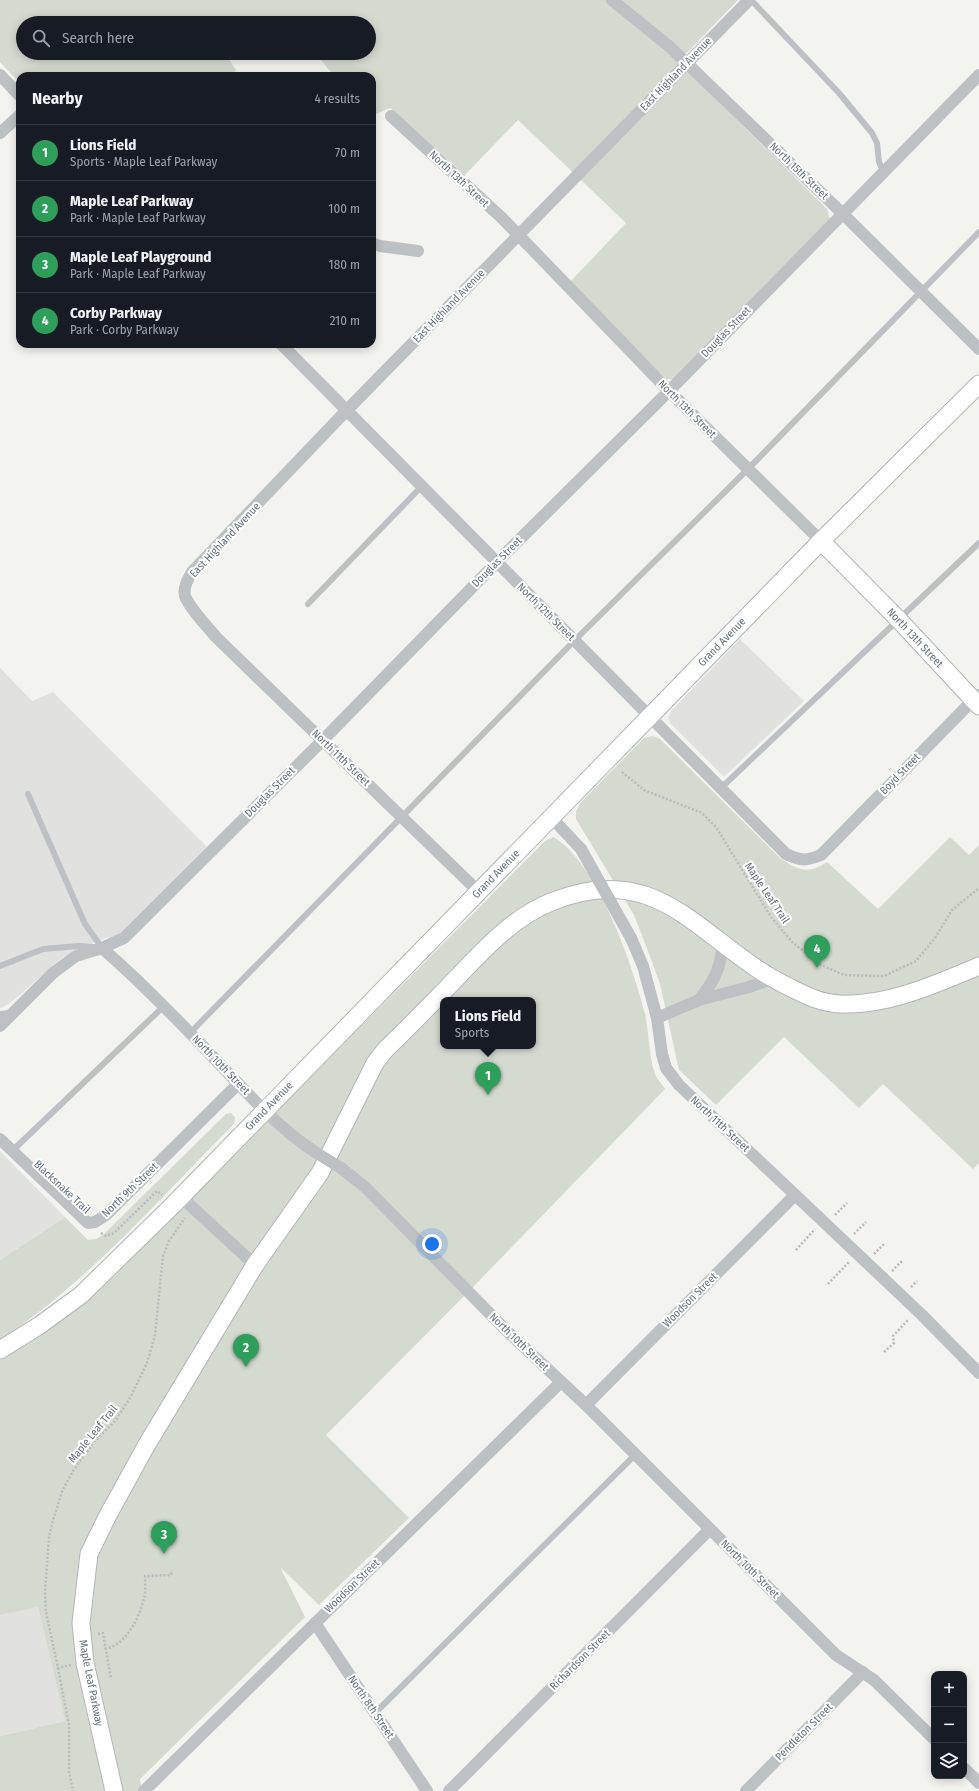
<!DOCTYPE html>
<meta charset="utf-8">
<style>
:root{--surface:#171b24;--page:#20242c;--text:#f1f3f6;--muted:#9ea1a6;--line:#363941;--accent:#1a73e8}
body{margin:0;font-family:"Fira Sans Condensed",sans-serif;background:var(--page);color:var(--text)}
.controls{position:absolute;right:12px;bottom:12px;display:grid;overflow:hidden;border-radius:8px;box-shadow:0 2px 10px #0003}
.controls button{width:36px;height:36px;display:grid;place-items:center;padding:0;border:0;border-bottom:1px solid var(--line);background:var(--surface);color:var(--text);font:20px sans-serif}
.you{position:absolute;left:432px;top:1244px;width:14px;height:14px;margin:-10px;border:3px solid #fff;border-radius:50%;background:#1a73e8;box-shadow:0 0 0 6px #1a73e833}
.badge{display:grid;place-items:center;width:26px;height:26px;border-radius:50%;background:var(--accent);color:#fff;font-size:13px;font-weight:700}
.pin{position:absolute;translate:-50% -33px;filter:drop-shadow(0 1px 2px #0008)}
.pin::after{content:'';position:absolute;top:21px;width:14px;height:12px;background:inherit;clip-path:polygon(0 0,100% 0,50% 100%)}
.popup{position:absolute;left:440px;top:997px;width:96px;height:52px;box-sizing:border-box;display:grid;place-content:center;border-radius:8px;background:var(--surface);filter:drop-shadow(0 1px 3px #0005);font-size:13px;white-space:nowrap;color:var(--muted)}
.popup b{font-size:15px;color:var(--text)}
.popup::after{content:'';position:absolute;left:50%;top:100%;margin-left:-8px;border:8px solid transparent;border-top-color:var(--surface)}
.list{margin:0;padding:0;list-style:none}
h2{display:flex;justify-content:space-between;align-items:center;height:52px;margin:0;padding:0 16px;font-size:17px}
h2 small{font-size:13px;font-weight:400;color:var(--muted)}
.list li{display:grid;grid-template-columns:26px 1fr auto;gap:12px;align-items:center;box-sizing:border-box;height:56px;padding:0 16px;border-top:1px solid var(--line)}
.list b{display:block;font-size:15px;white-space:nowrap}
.list p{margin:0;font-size:13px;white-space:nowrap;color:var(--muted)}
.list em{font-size:13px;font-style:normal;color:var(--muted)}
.icon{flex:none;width:22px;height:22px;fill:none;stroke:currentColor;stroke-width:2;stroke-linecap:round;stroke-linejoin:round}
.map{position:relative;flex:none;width:979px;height:1791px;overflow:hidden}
.search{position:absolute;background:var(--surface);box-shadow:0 2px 10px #0003;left:16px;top:16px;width:360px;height:44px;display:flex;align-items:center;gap:10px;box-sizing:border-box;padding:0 14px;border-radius:22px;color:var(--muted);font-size:15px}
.panel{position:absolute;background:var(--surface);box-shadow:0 2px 10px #0003;left:16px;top:72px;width:360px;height:276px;border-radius:12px}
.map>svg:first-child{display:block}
.built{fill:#e1e2e0}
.green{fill:#d5dad1;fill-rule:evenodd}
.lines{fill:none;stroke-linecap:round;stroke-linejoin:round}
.secondary-casing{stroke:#b2b6ba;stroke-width:19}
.path{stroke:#b9bbbd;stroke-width:2.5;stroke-dasharray:2 2;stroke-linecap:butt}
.lane{stroke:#bdc1c4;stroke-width:6}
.street{stroke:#bdc1c4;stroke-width:12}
.secondary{stroke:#fff;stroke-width:17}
.street-bridge{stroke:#bdc1c4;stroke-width:12}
.labels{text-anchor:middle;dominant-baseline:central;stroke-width:4;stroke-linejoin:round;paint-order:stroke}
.street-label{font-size:11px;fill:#66737e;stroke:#fff}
</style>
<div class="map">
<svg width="979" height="1791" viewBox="0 0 979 1791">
<rect width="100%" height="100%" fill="#f3f3f0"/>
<g class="built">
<path d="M740,639L804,701L724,777L670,723L668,717L672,710Z"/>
<path d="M0,668L32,701L53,692L207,847L117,937L106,938L73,951L59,960L15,999L4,1007L0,1008Z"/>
<path d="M0,1151L65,1217L0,1260Z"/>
<path d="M38,1606L65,1721L0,1736V1615Z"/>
</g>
<g class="green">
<path d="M0,0H738L678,62L827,209L830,219L673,379H666L570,282L626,223L518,120L465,175L390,108L374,115L372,112V76H334L315,53H369V23H303L300,21L281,23H23V53H225L236,70L231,76H20V83L0,62Z"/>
<path d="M653,736L660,739L780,858C797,870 808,875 827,862L878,909L950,837L969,855L979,845V1163L973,1169L883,1084L859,1108L784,1037L716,1105L679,1070L660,984L648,951L634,915L576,819V811L581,802L644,738Z"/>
<path d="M553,837C597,861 633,966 645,1014C649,1032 649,1058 655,1074C657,1079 662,1084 665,1089L477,1283L326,1435L409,1518L319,1605L280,1567L305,1617L140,1779L142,1791H0V1736L65,1721L38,1607L0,1615V1360L67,1316L99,1290L545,841ZM443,1000H533V1046H443Z"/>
<path d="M231,1113L235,1117L234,1124C160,1198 88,1282 0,1340V1260L65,1217L88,1240L96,1239L103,1235L226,1114Z"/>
</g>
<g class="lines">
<g class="secondary-casing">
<g id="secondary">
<path d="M821,541L899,620L979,706"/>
<path d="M0,1350L40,1325L81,1295L173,1205L821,541L979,384"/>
<path d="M114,1791L85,1663L81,1623L89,1554L107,1517L146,1446L255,1265L320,1173L375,1063L386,1049C407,1029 427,1008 447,988C478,956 509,919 551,902C663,856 702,946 791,988C807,996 821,1003 840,1004C888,1006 936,984 979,966"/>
</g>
</g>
<g class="path">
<path d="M622,772L644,790L702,813L716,827L771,917L792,942L821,965L844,975L884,976L916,961L935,938L952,910L979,888"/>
<path d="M835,1215L847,1203"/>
<path d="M101,1233L106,1236L114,1233L157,1191L162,1195"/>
<path d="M854,1234L866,1222"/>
<path d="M796,1250L815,1229"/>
<path d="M874,1254L885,1243"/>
<path d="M892,1271L903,1260"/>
<path d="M828,1284L849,1262"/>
<path d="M911,1287L917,1281"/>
<path d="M884,1352L894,1343L893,1336L909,1319"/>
<path d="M98,1634L103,1633L111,1679"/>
<path d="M105,1649C126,1645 140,1617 144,1598C146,1591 145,1583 145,1576L171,1575L172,1570"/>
<path d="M71,1665L58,1668L46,1612L45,1592L49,1537L53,1520L63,1489L73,1471L94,1442L115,1421L130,1398L147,1363L155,1335L163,1256L169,1241L185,1218"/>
<path d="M58,1668L69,1725V1772L73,1791"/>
</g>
<g class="lane">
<path d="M751,0L839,93L872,133L877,143L879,162L883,171"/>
<path d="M308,604L422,486"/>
<path d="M721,788L979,543"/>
<path d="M28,794L85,924L102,948"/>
<path d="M0,966L43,949L79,946L93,947"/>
<path d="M0,1014L10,1013"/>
<path d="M190,1033L574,641L748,469L979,232"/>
<path d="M12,1151L163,1007"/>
<path d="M375,1713L636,1454"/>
</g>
<g class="street">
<path d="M612,0L670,47L842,213L979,349"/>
<path d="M0,75L20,96"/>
<path d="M391,116L502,218L669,391L821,541"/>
<path d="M0,133L20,115"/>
<path d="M372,243L380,246L418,251"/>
<path d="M281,344L786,854C801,861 806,861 821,855L978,695"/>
<path d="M551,817L581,849"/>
<path d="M479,892L216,637C208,627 189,608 185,596C183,587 188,579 192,572L347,410L749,0"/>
<path d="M631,938L643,966L657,1018L662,1054L666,1068L679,1085L922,1315L979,1373"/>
<path d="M102,948C142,983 179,1021 215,1059C246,1092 277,1127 315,1152"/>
<path d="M699,1000C715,980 719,971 723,945"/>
<path d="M657,1018L699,1000L749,987L771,979"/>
<path d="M0,1026L53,973L76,956L102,948L124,938L323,740L497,562L669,391L979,75"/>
<path d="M0,1139L88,1223L95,1222L106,1215L238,1084"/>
<path d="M341,1168L365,1187L509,1333L586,1405L836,1655L874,1680L934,1739"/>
<path d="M181,1197L255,1265"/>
<path d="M586,1405L795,1195"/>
<path d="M315,1623L427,1791"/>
<path d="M964,1768L979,1783"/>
<path d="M144,1791L561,1382"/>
<path d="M449,1791L710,1529"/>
<path d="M746,1791L863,1672"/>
</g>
<use href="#secondary" class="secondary"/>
<g class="street-bridge">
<path d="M581,849L631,938"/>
<path d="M315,1152L341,1168"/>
</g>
</g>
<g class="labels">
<g class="street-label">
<text transform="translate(676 74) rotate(-46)">East Highland Avenue</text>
<text transform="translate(799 171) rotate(44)">North 15th Street</text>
<text transform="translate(459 179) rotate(43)">North 13th Street</text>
<text transform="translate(449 306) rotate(-46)">East Highland Avenue</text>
<text transform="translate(726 332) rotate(-46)">Douglas Street</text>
<text transform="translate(687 409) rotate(45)">North 13th Street</text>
<text transform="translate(225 540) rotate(-47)">East Highland Avenue</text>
<text transform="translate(497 562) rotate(-45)">Douglas Street</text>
<text transform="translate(546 612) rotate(45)">North 12th Street</text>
<text transform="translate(915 638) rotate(47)">North 13th Street</text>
<text transform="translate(722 642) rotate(-46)">Grand Avenue</text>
<text transform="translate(341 758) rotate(44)">North 11th Street</text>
<text transform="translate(900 774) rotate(-46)">Boyd Street</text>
<text transform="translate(270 792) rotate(-45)">Douglas Street</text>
<text transform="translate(496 874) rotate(-46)">Grand Avenue</text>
<text transform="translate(767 893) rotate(56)">Maple Leaf Trail</text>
<text transform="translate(221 1065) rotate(46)">North 10th Street</text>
<text transform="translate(269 1106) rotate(-46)">Grand Avenue</text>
<text transform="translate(720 1124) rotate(43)">North 11th Street</text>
<text transform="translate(62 1187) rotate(43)">Blacksnake Trail</text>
<text transform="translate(130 1190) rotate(-44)">North 9th Street</text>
<text transform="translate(690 1300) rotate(-45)">Woodson Street</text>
<text transform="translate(519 1342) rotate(44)">North 10th Street</text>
<text transform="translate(93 1434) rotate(-51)">Maple Leaf Trail</text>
<text transform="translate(750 1569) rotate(45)">North 10th Street</text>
<text transform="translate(352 1586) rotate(-44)">Woodson Street</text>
<text transform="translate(580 1660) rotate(-45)">Richardson Street</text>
<text transform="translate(91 1683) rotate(79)">Maple Leaf Parkway</text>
<text transform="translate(371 1707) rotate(56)">North 8th Street</text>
<text transform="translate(804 1732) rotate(-45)">Pendleton Street</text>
</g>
</g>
</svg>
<div class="controls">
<button>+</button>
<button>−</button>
<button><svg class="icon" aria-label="layers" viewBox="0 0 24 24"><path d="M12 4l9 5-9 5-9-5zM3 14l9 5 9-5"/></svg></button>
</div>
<div class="you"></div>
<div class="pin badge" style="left:488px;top:1095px;background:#2e9e5b">1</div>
<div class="popup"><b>Lions Field</b>Sports</div>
<div class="pin badge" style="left:246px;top:1367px;background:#2e9e5b">2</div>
<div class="pin badge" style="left:164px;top:1554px;background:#2e9e5b">3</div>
<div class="pin badge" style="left:817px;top:968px;background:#2e9e5b">4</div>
<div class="search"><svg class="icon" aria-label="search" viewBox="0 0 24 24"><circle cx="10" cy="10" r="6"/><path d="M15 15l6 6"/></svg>Search here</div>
<section class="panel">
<h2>Nearby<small>4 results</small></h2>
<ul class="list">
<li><span class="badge" style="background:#2e9e5b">1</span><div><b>Lions Field</b><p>Sports · Maple Leaf Parkway</p></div><em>70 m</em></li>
<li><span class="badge" style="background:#2e9e5b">2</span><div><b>Maple Leaf Parkway</b><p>Park · Maple Leaf Parkway</p></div><em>100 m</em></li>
<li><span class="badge" style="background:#2e9e5b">3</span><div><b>Maple Leaf Playground</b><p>Park · Maple Leaf Parkway</p></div><em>180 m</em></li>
<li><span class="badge" style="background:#2e9e5b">4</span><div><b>Corby Parkway</b><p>Park · Corby Parkway</p></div><em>210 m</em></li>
</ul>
</section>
</div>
